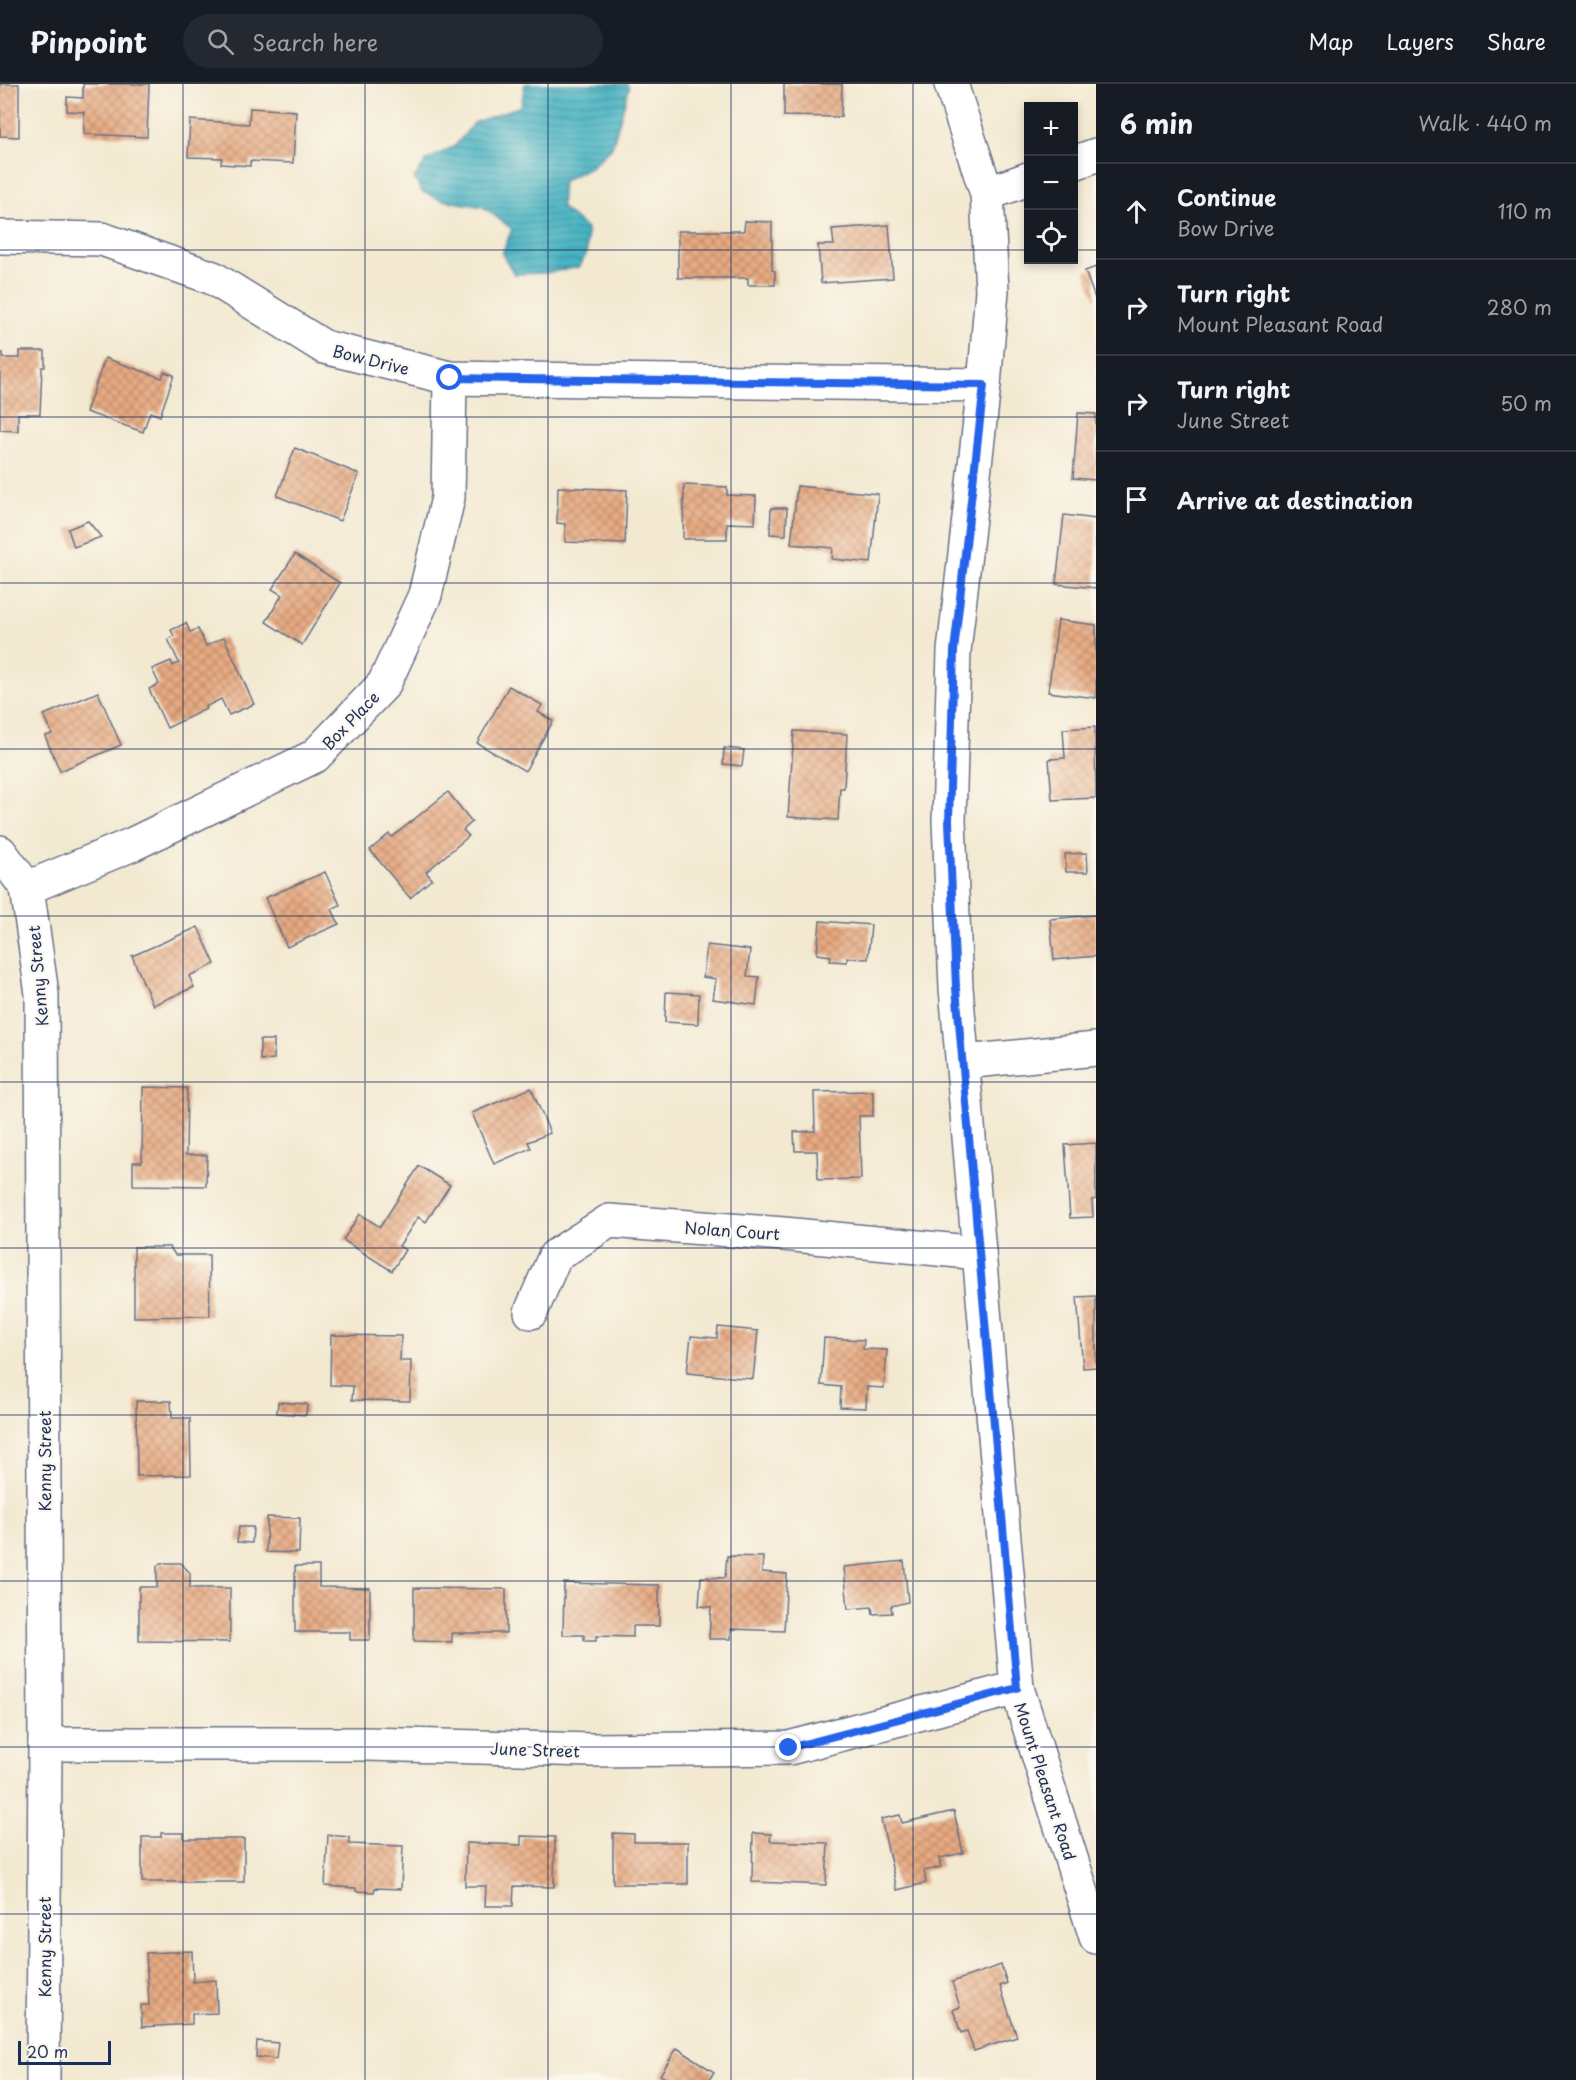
<!DOCTYPE html>
<meta charset="utf-8">
<style>
:root{--surface:#171b24;--page:#242831;--text:#f1f3f6;--muted:#9ea1a6;--line:#363941}
body{margin:0;font-family:"Playpen Sans",sans-serif;background:var(--page);color:var(--text)}
.controls{position:absolute;right:18px;top:18px;display:grid;overflow:hidden;border-radius:0px;box-shadow:0 3px 9px #0003}
.controls button{width:54px;height:54px;display:grid;place-items:center;padding:0;border:0;border-bottom:2px solid var(--line);background:var(--surface);color:var(--text);font:30px sans-serif}
.scale{position:absolute;left:18px;bottom:15px;width:93px;box-sizing:border-box;padding-left:6px;border:3px solid #1b2f5e;border-top:0;font-size:16px;line-height:21px;white-space:nowrap;color:#1b2f5e;-webkit-text-stroke:4px #fbf7ec;paint-order:stroke}
.stop{position:absolute;width:18px;height:18px;margin:-14px;border:4px solid #2563eb;border-radius:50%;background:#fff}
.stop.end{background:#2563eb;border-color:#fff;box-shadow:0 2px 6px #0008}
.list{margin:0;padding:0;list-style:none}
h2{display:flex;justify-content:space-between;align-items:center;height:78px;margin:0;padding:0 24px;font-size:26px}
h2 small{font-size:20px;font-weight:400;color:var(--muted)}
.list li{display:grid;grid-template-columns:39px 1fr auto;gap:18px;align-items:center;box-sizing:border-box;height:96px;padding:0 24px;border-top:2px solid var(--line)}
.list b{display:block;font-size:22px;white-space:nowrap}
.list p{margin:0;font-size:20px;white-space:nowrap;color:var(--muted)}
.list em{font-size:20px;font-style:normal;color:var(--muted)}
.icon{flex:none;width:33px;height:33px;fill:none;stroke:currentColor;stroke-width:2;stroke-linecap:round;stroke-linejoin:round}
.map{position:relative;flex:none;width:1096px;height:1996px;overflow:hidden}
header{display:flex;align-items:center;gap:36px;box-sizing:border-box;height:84px;padding:0 30px;background:var(--surface);border-bottom:2px solid var(--line)}
header strong{font-size:28px}
nav{display:flex;gap:33px;margin-inline-start:auto;font-size:21px}
.search{width:420px;height:54px;background:var(--page);display:flex;align-items:center;gap:15px;box-sizing:border-box;padding:0 21px;border-radius:33px;color:var(--muted);font-size:22px}
main{display:flex}
aside{flex:1;background:var(--surface)}
.map>svg:first-child{display:block}
.water{fill:url(#water-rules);stroke:#307190;stroke-width:1.5}
.building{fill:url(#building-cross-hatch)}
.lines{fill:none;stroke-linecap:round;stroke-linejoin:round}
.minor-casing{stroke:#677086;stroke-width:36}
.tertiary-casing{stroke:#677086;stroke-width:36}
.minor{stroke:#fff;stroke-width:33}
.tertiary{stroke:#fff;stroke-width:33}
.route{stroke:#2563eb;stroke-width:8}
.grid{fill:none;stroke:#1b2f5e;stroke-width:1.5;stroke-opacity:0.55}
.labels{text-anchor:middle;dominant-baseline:central;stroke-width:4.5;stroke-linejoin:round;paint-order:stroke}
.street-label{font-size:16px;fill:#1b2f5e;stroke:#fbf7ec}
</style>
<header>
<strong>Pinpoint</strong>
<div class="search"><svg class="icon" aria-label="search" viewBox="0 0 24 24"><circle cx="10" cy="10" r="6"/><path d="M15 15l6 6"/></svg>Search here</div>
<nav><a>Map</a><a>Layers</a><a>Share</a></nav>
</header>
<main>
<div class="map">
<svg width="1096" height="1996" viewBox="0 0 1096 1996">
<defs>
<pattern id="water-rules" width="6" height="5" patternUnits="userSpaceOnUse" patternTransform="scale(1.5)"><rect width="6" height="5" fill="#46b3c2"/><path d="M0 2.5h6" fill="none" stroke="#3a92a1"/></pattern>
<pattern id="building-cross-hatch" width="8" height="8" patternUnits="userSpaceOnUse" patternTransform="scale(1.5)"><rect width="8" height="8" fill="#e8aa81"/><path d="M0 0l8 8M0 8l8-8" fill="none" stroke="#bb8b6d"/></pattern>
</defs>
<rect width="100%" height="100%" fill="#fbf7ec"/>
<filter id="ink" filterUnits="userSpaceOnUse"><feTurbulence type="fractalNoise" baseFrequency=".0167" numOctaves="2"/><feDisplacementMap in="SourceGraphic" scale="12" xChannelSelector="R" yChannelSelector="G"/><feConvolveMatrix kernelMatrix="1 2 1 2 8 2 1 2 1" color-interpolation-filters="sRGB"/></filter>
<filter id="wash" filterUnits="userSpaceOnUse"><feTurbulence type="fractalNoise" baseFrequency=".008" numOctaves="4" result="noise"/><feDisplacementMap in="SourceGraphic" scale="24" xChannelSelector="R" yChannelSelector="G"/><feGaussianBlur stdDeviation="1.35" result="paint"/><feColorMatrix in="noise" values="0 0 0 0 0 0 0 0 0 0 0 0 0 0 0 0 0 1.4 0 .05"/><feComposite in="paint" operator="in"/></filter>
<g filter="url(#wash)">
<rect width="100%" height="100%" fill="#f3e9d1"/>
<path class="water" d="M525,0H627L629,4L612,63L592,82L563,97L561,123L587,145V169L579,183L545,189L514,190L502,170L512,145L483,123L442,116L422,108L414,94L427,76L455,62L474,39L521,22Z"/>
<g id="blocks">
<g class="building">
<path d="M0,0H19V53L0,52Z"/>
<path d="M83,0H149L147,53L84,50V28L67,27V13L83,14Z"/>
<path d="M784,0H842L841,33L784,32Z"/>
<path d="M250,24L296,27L293,79L250,77V82L221,80L222,74L188,73L190,36L249,40Z"/>
<path d="M745,137L772,138V186L775,187V201H748V194H678V147H744Z"/>
<path d="M889,141L893,194L821,199L818,161H834L832,145Z"/>
<path d="M1096,183V217L1085,187Z"/>
<path d="M20,267H45V283H42L40,330H18V347L0,346V269H3V274H20Z"/>
<path d="M105,274L162,294L164,288L174,291L160,332L150,328L143,348L86,328Z"/>
<path d="M1078,329L1096,330V396L1073,394Z"/>
<path d="M295,364L359,390L340,437L277,412Z"/>
<path d="M684,401L727,403V411L756,412L755,440L727,439V455H683Z"/>
<path d="M797,402L878,410L871,479L832,475L833,464L791,460Z"/>
<path d="M558,403L627,406L625,460L565,458V440L557,439Z"/>
<path d="M771,424H787L786,451L770,450Z"/>
<path d="M1064,431L1096,435V504L1056,500Z"/>
<path d="M88,437L101,453L74,463L68,445Z"/>
<path d="M295,470L340,499L302,561L266,538L282,511L272,505Z"/>
<path d="M1058,536L1096,541V614L1048,608Z"/>
<path d="M186,539L190,548L198,545L206,562L224,553L254,620L229,631L221,615L205,623L206,625L167,644L149,605L159,600L152,585L171,577L173,582L179,579L168,555L174,552L171,546Z"/>
<path d="M509,602L542,621L538,628L553,637L525,687L477,659Z"/>
<path d="M98,608L121,661L60,687L45,652L52,650L44,631Z"/>
<path d="M1095,643L1096,714L1052,716L1049,675L1065,674L1063,645Z"/>
<path d="M794,647L847,650L844,704H840L838,736L788,733Z"/>
<path d="M724,664L744,666L742,682L723,680Z"/>
<path d="M448,708L472,738L463,746L469,752L426,788L432,795L410,814L370,766L389,750L392,753Z"/>
<path d="M1087,769L1088,788H1066L1065,770Z"/>
<path d="M325,788L340,821L332,825L339,840L287,863L265,814Z"/>
<path d="M1096,831V872L1054,876L1050,835Z"/>
<path d="M820,837L871,841L868,875L847,874V878L830,877L831,872L817,870Z"/>
<path d="M198,843L215,880L189,892L194,903L153,921L132,872Z"/>
<path d="M707,861L750,866L747,892L759,893L756,921L713,915L716,895L703,893Z"/>
<path d="M666,908L699,910L698,940L665,938Z"/>
<path d="M260,956H274V975L260,976Z"/>
<path d="M143,1003L187,1004L186,1071H207L206,1102L133,1101V1078H142Z"/>
<path d="M531,1004L550,1049L528,1058L531,1064L494,1080L472,1029Z"/>
<path d="M873,1007V1032H859L861,1095L818,1096L817,1067H795L794,1048L815,1047L814,1008Z"/>
<path d="M1096,1059V1115L1092,1116L1093,1133L1070,1134L1065,1061Z"/>
<path d="M419,1082L450,1101L426,1138L418,1133L399,1162L405,1166L392,1187L343,1156L360,1130L380,1143Z"/>
<path d="M134,1163H170L175,1171H209L210,1232L134,1233Z"/>
<path d="M1096,1212V1283L1083,1284L1077,1213Z"/>
<path d="M718,1243L758,1247L753,1295L687,1289L691,1252L717,1254Z"/>
<path d="M331,1251L401,1252L400,1277H411L410,1317L352,1316L353,1302L330,1301Z"/>
<path d="M824,1254L864,1256L863,1265L887,1266L884,1304L867,1303L866,1324L840,1323L841,1303L821,1301Z"/>
<path d="M136,1317H171L172,1334H190L191,1391L137,1392Z"/>
<path d="M278,1318L307,1320L306,1331L277,1329Z"/>
<path d="M267,1433L300,1434L299,1469L266,1468Z"/>
<path d="M239,1443H253L252,1459L237,1458Z"/>
<path d="M727,1472L763,1473L762,1488L787,1490L784,1547L731,1545V1555H709L711,1523L699,1522L701,1493L725,1494Z"/>
<path d="M904,1477L908,1518L891,1522L892,1529L873,1530L872,1523L848,1525L844,1483Z"/>
<path d="M161,1479H181L190,1489V1504H230V1558L139,1557V1503H157V1482Z"/>
<path d="M295,1482H319V1503L370,1504V1556H350V1548H295Z"/>
<path d="M564,1499L659,1501V1542H633V1553L596,1552V1557H584V1551H563Z"/>
<path d="M414,1504L506,1505V1549H452V1558L414,1557Z"/>
<path d="M954,1727L963,1769L939,1774L941,1783L924,1787L926,1799L897,1806L881,1735L900,1731L902,1739Z"/>
<path d="M161,1749H184V1755H244V1798H142V1753H161Z"/>
<path d="M613,1749L634,1750V1758H688V1800H613Z"/>
<path d="M753,1749L771,1750L770,1757L828,1759L826,1801L752,1798Z"/>
<path d="M328,1751L349,1753V1760L403,1762L401,1805L375,1804L374,1808L356,1807V1804L325,1802Z"/>
<path d="M521,1752L555,1753L554,1803L514,1802L513,1822H485L486,1802H465L466,1759L521,1761Z"/>
<path d="M192,1867L193,1898L216,1896L217,1929L192,1930V1940L142,1943L141,1921H149L146,1869Z"/>
<path d="M1001,1881L1007,1899L1000,1902L1017,1953L974,1967L967,1947L961,1949L953,1926L960,1923L952,1898Z"/>
<path d="M257,1957L278,1959L276,1975L256,1973Z"/>
<path d="M677,1964L714,1988L709,1996H668L660,1991Z"/>
</g>
</g>
</g>
<g filter="url(#ink)">
<use href="#blocks" fill-opacity="0" stroke="#677086" stroke-width="1.5"/>
<g class="lines">
<g class="minor-casing">
<g id="minor">
<path d="M1074,79L1096,71"/>
<path d="M987,110L1028,95"/>
<path d="M0,153L102,155L213,194L324,263L450,294L984,301"/>
<path d="M0,768L27,804L42,910L45,1660L43,1996"/>
<path d="M27,804L133,760L315,672L384,600L425,511L448,414L450,294"/>
<path d="M964,978L1096,965"/>
<path d="M531,1228L555,1172L609,1137L784,1150L979,1169"/>
<path d="M45,1660H366L591,1666L789,1664L1017,1604"/>
</g>
</g>
<g class="tertiary-casing">
<path id="tertiary" d="M951,0L987,110L992,207L984,301L954,567L949,737L956,904L1017,1604L1096,1853"/>
</g>
<use href="#minor" class="minor"/>
<use href="#tertiary" class="tertiary"/>
</g>
</g>
<g class="lines" filter="url(#ink)">
<path class="route" d="M450,294L984,301L954,567L949,737L956,904L1017,1604L789,1664"/>
</g>
<path class="grid" d="M183,0V1996M365,0V1996M548,0V1996M731,0V1996M913,0V1996M0,166H1028M1074,166H1096M0,333H1096M0,499H1096M0,665H1096M0,832H1096M0,998H1096M0,1164H1096M0,1331H1096M0,1497H1096M0,1663H1096M0,1830H1096"/>
<g class="labels">
<g class="street-label">
<text transform="translate(371 275) rotate(14)">Bow Drive</text>
<text transform="translate(350 636) rotate(-46)">Box Place</text>
<text transform="translate(37 892) rotate(-95)">Kenny Street</text>
<text transform="translate(732 1146) rotate(4)">Nolan Court</text>
<text transform="translate(44 1377) rotate(-90)">Kenny Street</text>
<text transform="translate(535 1665) rotate(2)">June Street</text>
<text transform="translate(1046 1697) rotate(72)">Mount Pleasant Road</text>
<text transform="translate(44 1863) rotate(-90)">Kenny Street</text>
</g>
</g>
</svg>
<div class="controls">
<button>+</button>
<button>−</button>
<button><svg class="icon" aria-label="locate" viewBox="0 0 24 24"><circle cx="12" cy="12" r="6"/><path d="M12 2v4M12 18v4M2 12h4M18 12h4"/></svg></button>
</div>
<div class="scale">20 m</div>
<div class="stop" style="left:450px;top:294px"></div>
<div class="stop end" style="left:789px;top:1664px"></div>
</div>
<aside>
<h2>6 min<small>Walk · 440 m</small></h2>
<ul class="list">
<li><svg class="icon" aria-label="ahead" viewBox="0 0 24 24"><path d="M12 20V5M6 11l6-6 6 6"/></svg><div><b>Continue</b><p>Bow Drive</p></div><em>110 m</em></li>
<li><svg class="icon" aria-label="right" viewBox="0 0 24 24"><path d="M7 20v-9h11M14 6l5 5-5 5"/></svg><div><b>Turn right</b><p>Mount Pleasant Road</p></div><em>280 m</em></li>
<li><svg class="icon" aria-label="right" viewBox="0 0 24 24"><path d="M7 20v-9h11M14 6l5 5-5 5"/></svg><div><b>Turn right</b><p>June Street</p></div><em>50 m</em></li>
<li><svg class="icon" aria-label="arrive" viewBox="0 0 24 24"><path d="M6 21V4h12l-3 4 3 4H6"/></svg><div><b>Arrive at destination</b></div></li>
</ul>
</aside>
</main>
